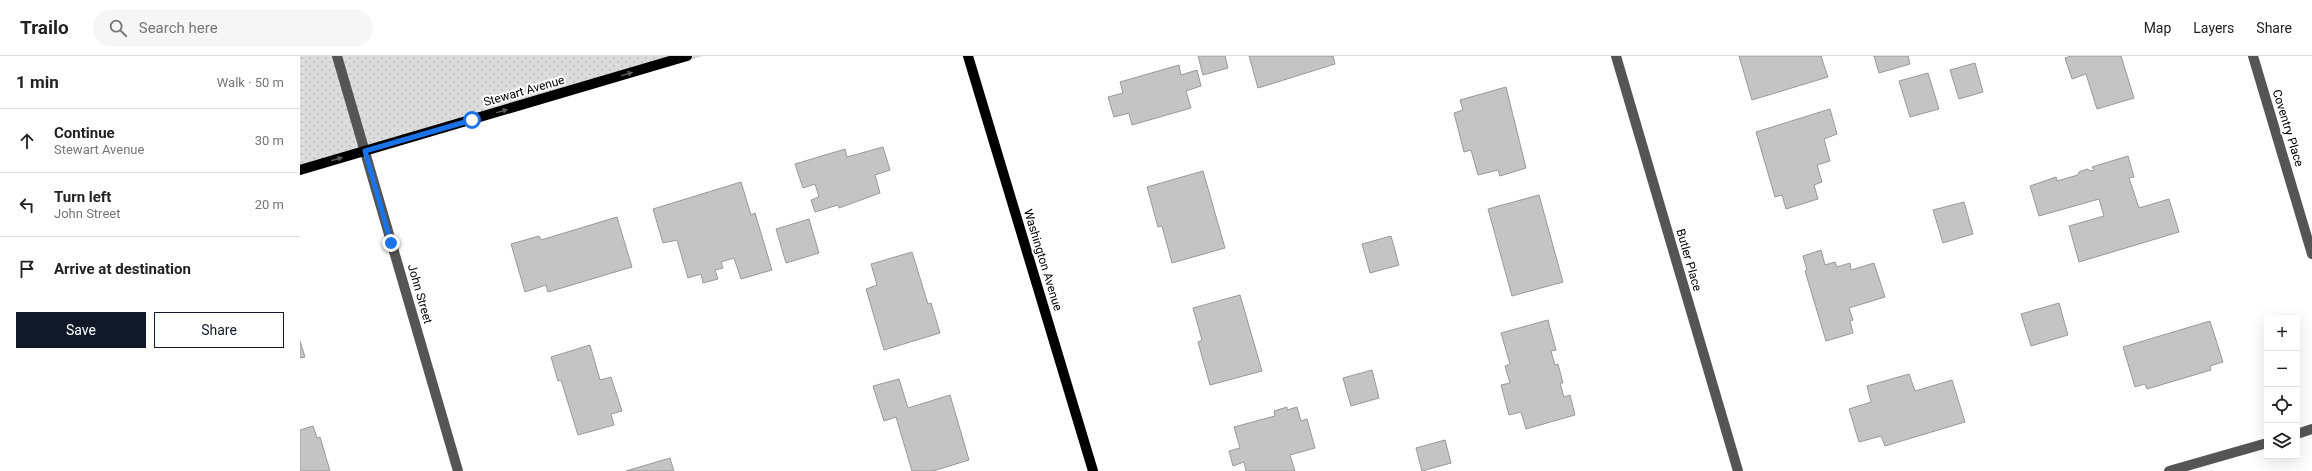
<!DOCTYPE html>
<meta charset="utf-8">
<style>
:root{--surface:#fff;--page:#f6f6f6;--text:#222;--muted:#767676;--line:#e0e0e0;--accent:#111827}
body{margin:0;font-family:Roboto,sans-serif;background:var(--page);color:var(--text)}
.controls{position:absolute;right:12px;bottom:12px;display:grid;overflow:hidden;border-radius:0px;box-shadow:0 4px 16px #0002}
.controls button{width:36px;height:36px;display:grid;place-items:center;padding:0;border:0;border-bottom:1px solid var(--line);background:var(--surface);color:var(--text);font:20px sans-serif}
.stop{position:absolute;width:12px;height:12px;margin:-9px;border:3px solid #1a73e8;border-radius:50%;background:#fff}
.stop.end{background:#1a73e8;border-color:#fff;box-shadow:0 1px 4px #0008}
.list{margin:0;padding:0;list-style:none}
h2{display:flex;justify-content:space-between;align-items:center;height:52px;margin:0;padding:0 16px;font-size:17px}
h2 small{font-size:13px;font-weight:400;color:var(--muted)}
.list li{display:grid;grid-template-columns:26px 1fr auto;gap:12px;align-items:center;box-sizing:border-box;height:64px;padding:0 16px;border-top:1px solid var(--line)}
.list b{display:block;font-size:15px;white-space:nowrap}
.list p{margin:0;font-size:13px;white-space:nowrap;color:var(--muted)}
.list em{font-size:13px;font-style:normal;color:var(--muted)}
.actions{display:flex;gap:8px;padding:12px 16px}
.actions a{flex:1;padding:9px 0;border:1px solid var(--accent);border-radius:0px;text-align:center;font-size:14px;color:var(--accent)}
.actions .main{background:var(--accent);color:#fff}
.icon{flex:none;width:22px;height:22px;fill:none;stroke:currentColor;stroke-width:2;stroke-linecap:round;stroke-linejoin:round}
.map{position:relative;flex:none;width:2012px;height:415px;overflow:hidden}
header{display:flex;align-items:center;gap:24px;box-sizing:border-box;height:56px;padding:0 20px;background:var(--surface);border-bottom:1px solid var(--line)}
header strong{font-size:19px}
nav{display:flex;gap:22px;margin-inline-start:auto;font-size:14px}
.search{width:280px;height:36px;background:var(--page);display:flex;align-items:center;gap:10px;box-sizing:border-box;padding:0 14px;border-radius:22px;color:var(--muted);font-size:15px}
main{display:flex}
aside{flex:1;background:var(--surface)}
.map>svg:first-child{display:block}
.grass{fill:url(#grass-dots)}
.building{fill:#c4c4c4;stroke:#999}
.lines{fill:none;stroke-linecap:round;stroke-linejoin:round}
.minor{stroke:#555;stroke-width:10}
.major{stroke:#000;stroke-width:10}
.oneway{fill:#595959}
.route{stroke:#1a73e8;stroke-width:5}
.labels{text-anchor:middle;dominant-baseline:central;stroke-width:4;stroke-linejoin:round;paint-order:stroke}
.street-label{font-size:12px;fill:#000;stroke:#fff}
</style>
<header>
<strong>Trailo</strong>
<div class="search"><svg class="icon" aria-label="search" viewBox="0 0 24 24"><circle cx="10" cy="10" r="6"/><path d="M15 15l6 6"/></svg>Search here</div>
<nav><a>Map</a><a>Layers</a><a>Share</a></nav>
</header>
<main>
<aside>
<h2>1 min<small>Walk · 50 m</small></h2>
<ul class="list">
<li><svg class="icon" aria-label="ahead" viewBox="0 0 24 24"><path d="M12 20V5M6 11l6-6 6 6"/></svg><div><b>Continue</b><p>Stewart Avenue</p></div><em>30 m</em></li>
<li><svg class="icon" aria-label="left" viewBox="0 0 24 24"><path d="M17 20v-9H6M10 6l-5 5 5 5"/></svg><div><b>Turn left</b><p>John Street</p></div><em>20 m</em></li>
<li><svg class="icon" aria-label="arrive" viewBox="0 0 24 24"><path d="M6 21V4h12l-3 4 3 4H6"/></svg><div><b>Arrive at destination</b></div></li>
</ul>
<div class="actions"><a class="main">Save</a><a>Share</a></div>
</aside>
<div class="map">
<svg width="2012" height="415" viewBox="0 0 2012 415">
<defs>
<pattern id="grass-dots" width="8" height="8" patternUnits="userSpaceOnUse"><rect width="8" height="8" fill="#dcdcdc"/><path d="M2 2h.1M6 6h.1" fill="none" stroke="#bbb" stroke-width="1.8" stroke-linecap="round"/></pattern>
</defs>
<rect width="100%" height="100%" fill="#fff"/>
<path class="grass" d="M0,0H403L0,118Z"/>
<g class="building">
<path d="M898,0H925L928,12L903,19Z"/>
<path d="M949,0H1033L1035,8L958,32Z"/>
<path d="M1439,0H1521L1528,21L1452,44Z"/>
<path d="M1574,0H1608L1610,8L1579,17Z"/>
<path d="M1771,0H1821L1834,42L1797,53L1786,18L1772,23L1765,2Z"/>
<path d="M1675,7L1683,36L1659,43L1650,14Z"/>
<path d="M879,9L881,19L897,14L901,30L886,35L891,52L832,69L829,57L814,61L808,41L823,37L820,26Z"/>
<path d="M1628,17L1639,53L1610,61L1599,25Z"/>
<path d="M1206,31L1226,112L1200,120L1198,114L1178,119L1171,94L1164,96L1154,57L1163,54L1160,44Z"/>
<path d="M1530,53L1537,78L1524,83L1530,105L1517,109L1522,126L1514,129L1518,143L1486,153L1482,139L1475,141L1456,76Z"/>
<path d="M583,91L590,114L575,119L580,137L539,152L538,149L515,156L511,144L519,141L515,128L503,132L495,108L545,93L547,101Z"/>
<path d="M1828,100L1834,121L1829,122L1839,152L1869,143L1879,176L1779,206L1769,170L1804,160L1799,143L1739,160L1730,130L1756,121L1757,125L1778,119L1779,116L1787,113L1791,115L1794,114L1792,111Z"/>
<path d="M903,115L925,192L872,207L862,170L858,171L847,131Z"/>
<path d="M441,126L451,159L455,157L472,214L441,223L434,202L421,206L423,212L415,214L418,223L403,227L401,218L388,222L377,184L363,187L353,153Z"/>
<path d="M1239,139L1263,226L1212,240L1188,153Z"/>
<path d="M1664,146L1673,178L1643,187L1633,154Z"/>
<path d="M317,161L332,211L248,236L246,229L225,236L211,188L239,180L241,184Z"/>
<path d="M509,163L519,197L486,207L476,173Z"/>
<path d="M1091,180L1099,209L1070,217L1062,188Z"/>
<path d="M1521,194L1525,209L1535,206L1537,211L1550,207L1551,214L1574,207L1585,241L1549,252L1553,264L1550,265L1553,277L1526,285L1505,215L1507,214L1503,200Z"/>
<path d="M612,196L628,248L631,247L640,277L584,294L566,233L577,229L571,208Z"/>
<path d="M940,239L962,315L910,329L898,286L902,284L893,252Z"/>
<path d="M1759,247L1768,279L1731,290L1721,258Z"/>
<path d="M1248,264L1256,294L1251,295L1255,309L1258,308L1263,327H1260L1264,341L1270,339L1275,359L1226,373L1221,356L1209,359L1201,329L1210,327L1205,310L1210,308L1201,277Z"/>
<path d="M1910,265L1923,306L1910,310L1911,314L1847,333L1845,328L1835,331L1823,291Z"/>
<path d="M0,285L5,301L0,302Z"/>
<path d="M290,289L300,324L311,321L322,355L311,358L314,369L278,379L261,324L258,325L251,301Z"/>
<path d="M1072,314L1079,342L1051,350L1043,322Z"/>
<path d="M1609,318L1615,335L1652,324L1665,366L1585,390L1581,380L1559,386L1549,353L1571,346L1567,330Z"/>
<path d="M599,323L608,352L650,339L669,404L633,415H612L596,361L584,365L573,330Z"/>
<path d="M987,351V354L997,351L1001,365L1007,363L1015,392L990,399L995,415H946L944,406L933,410L929,395L940,392L934,371L975,360L974,355Z"/>
<path d="M13,370L17,382L20,381L30,415H0V374Z"/>
<path d="M1145,384L1151,407L1122,415L1116,392Z"/>
<path d="M370,402L374,415H326Z"/>
</g>
<g class="lines">
<g class="minor">
<path d="M37,0L158,415"/>
<path d="M1316,0L1438,415"/>
<path d="M1953,0L2012,198"/>
<path d="M1997,378L2012,373"/>
<path d="M1869,415L1967,387"/>
</g>
<g class="major">
<path d="M668,0L793,415"/>
<path d="M0,114L387,0"/>
</g>
</g>
<defs><path id="oneway-solid" d="M-6-.8H1V-3.2L6.5 0L1 3.2V.8H-6Z"/></defs>
<g class="oneway">
<use href="#oneway-solid" transform="translate(327 18) rotate(-16)"/>
<use href="#oneway-solid" transform="translate(202 55) rotate(-16)"/>
<use href="#oneway-solid" transform="translate(37 103) rotate(-16)"/>
</g>
<g class="lines">
<path class="route" d="M91,187L65,95L172,64"/>
</g>
<g class="labels">
<g class="street-label">
<text transform="translate(224 35) rotate(-16)">Stewart Avenue</text>
<text transform="translate(1988 72) rotate(73)">Coventry Place</text>
<text transform="translate(743 204) rotate(73)">Washington Avenue</text>
<text transform="translate(1389 204) rotate(74)">Butler Place</text>
<text transform="translate(120 238) rotate(74)">John Street</text>
</g>
</g>
</svg>
<div class="controls">
<button>+</button>
<button>−</button>
<button><svg class="icon" aria-label="locate" viewBox="0 0 24 24"><circle cx="12" cy="12" r="6"/><path d="M12 2v4M12 18v4M2 12h4M18 12h4"/></svg></button>
<button><svg class="icon" aria-label="layers" viewBox="0 0 24 24"><path d="M12 4l9 5-9 5-9-5zM3 14l9 5 9-5"/></svg></button>
</div>
<div class="stop" style="left:172px;top:64px"></div>
<div class="stop end" style="left:91px;top:187px"></div>
</div>
</main>
